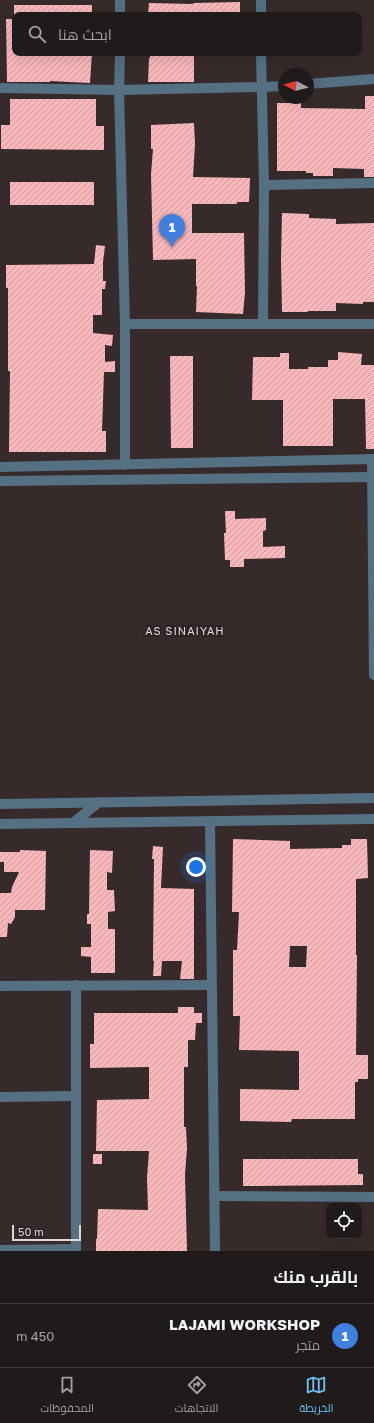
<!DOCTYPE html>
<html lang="ar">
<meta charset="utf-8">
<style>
:root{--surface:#201b1b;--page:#282424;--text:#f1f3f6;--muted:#a2a1a3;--line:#3d393a;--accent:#72c1f5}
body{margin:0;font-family:"Golos Text",Cairo,sans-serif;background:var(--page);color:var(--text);direction:rtl}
.controls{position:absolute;right:12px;bottom:12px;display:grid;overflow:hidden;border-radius:8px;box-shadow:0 4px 16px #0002}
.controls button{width:36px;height:36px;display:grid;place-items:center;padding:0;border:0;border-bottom:1px solid var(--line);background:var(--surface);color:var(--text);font:20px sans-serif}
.compass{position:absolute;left:278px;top:68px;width:36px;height:36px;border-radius:50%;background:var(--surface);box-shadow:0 4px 16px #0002;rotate:277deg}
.scale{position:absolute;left:12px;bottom:10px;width:69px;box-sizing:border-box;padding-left:4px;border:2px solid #dcd8d8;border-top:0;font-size:11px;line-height:14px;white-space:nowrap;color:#dcd8d8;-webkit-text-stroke:3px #2a2424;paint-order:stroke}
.you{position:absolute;left:196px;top:867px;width:14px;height:14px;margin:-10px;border:3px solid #fff;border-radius:50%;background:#1a73e8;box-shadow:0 0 0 6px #1a73e833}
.badge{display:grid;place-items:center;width:26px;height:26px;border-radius:50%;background:var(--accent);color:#fff;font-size:13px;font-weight:700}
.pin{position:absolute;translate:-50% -33px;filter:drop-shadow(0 1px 2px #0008)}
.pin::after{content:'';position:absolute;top:21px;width:14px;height:12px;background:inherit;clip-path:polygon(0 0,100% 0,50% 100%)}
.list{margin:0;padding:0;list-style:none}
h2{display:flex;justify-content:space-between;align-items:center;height:52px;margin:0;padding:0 16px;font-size:17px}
h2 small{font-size:13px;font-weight:400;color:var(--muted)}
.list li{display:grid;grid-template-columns:26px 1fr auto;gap:12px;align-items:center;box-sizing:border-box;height:64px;padding:0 16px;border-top:1px solid var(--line)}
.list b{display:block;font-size:15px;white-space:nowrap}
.list p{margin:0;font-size:13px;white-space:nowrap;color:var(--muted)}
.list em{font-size:13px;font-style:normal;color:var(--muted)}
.icon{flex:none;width:22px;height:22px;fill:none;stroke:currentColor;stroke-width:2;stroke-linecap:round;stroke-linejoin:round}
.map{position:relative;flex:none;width:374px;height:1251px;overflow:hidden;direction:ltr}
.search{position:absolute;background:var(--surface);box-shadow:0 4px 16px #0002;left:12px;right:12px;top:12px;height:44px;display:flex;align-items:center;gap:10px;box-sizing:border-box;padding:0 14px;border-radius:8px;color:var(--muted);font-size:15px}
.sheet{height:116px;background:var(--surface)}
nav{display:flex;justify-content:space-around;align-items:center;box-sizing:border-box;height:56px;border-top:1px solid var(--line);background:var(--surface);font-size:11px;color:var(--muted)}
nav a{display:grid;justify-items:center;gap:2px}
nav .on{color:var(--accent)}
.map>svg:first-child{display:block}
.built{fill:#372a2b;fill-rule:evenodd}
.building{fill:url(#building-hatch);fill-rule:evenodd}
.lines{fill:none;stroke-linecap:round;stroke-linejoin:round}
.minor{stroke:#557083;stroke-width:10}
.labels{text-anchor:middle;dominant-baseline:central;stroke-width:4;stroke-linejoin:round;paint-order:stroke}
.neighbourhood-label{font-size:11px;letter-spacing:1px;fill:#e2d9da;stroke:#2a2424}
</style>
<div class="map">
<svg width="374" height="1251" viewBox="0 0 374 1251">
<defs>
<pattern id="building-hatch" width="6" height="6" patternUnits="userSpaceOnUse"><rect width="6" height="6" fill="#fab8bc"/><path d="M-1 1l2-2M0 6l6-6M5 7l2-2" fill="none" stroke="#cc9a9d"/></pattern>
</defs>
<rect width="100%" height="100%" fill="#2a2424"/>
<path class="built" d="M0,0H374V1251H0ZM15,15H359V53H15ZM284,74H308V98H284ZM329,1206H359V1236H329Z"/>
<g class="building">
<path d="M240,2V15H148L149,3L193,4V3Z"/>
<rect x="14" y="5" width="78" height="10"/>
<path d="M6,19H15V53H92L90,83L50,81V82H7Z"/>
<path d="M150,53H194V82H148L149,58H150Z"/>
<path d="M365,96H374V177H364V169L333,168V176H313V173H306V171H277V103H301V108L365,109Z"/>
<path d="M10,99H96V126H104V150L1,149V125H10Z"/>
<path d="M194,123L195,144L193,177L250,178L249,202H237V204H192V233H244L245,293L243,314L196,312L197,286H196V259L153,260L151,174L153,149H151V125Z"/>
<rect x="10" y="182" width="84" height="23"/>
<path d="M282,213L309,214V218L336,219V224L374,223V302H363V304L336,303V311H308V312H282L281,260Z"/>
<path d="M96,245L105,246L103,262V281H106L105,289H102V315H93V333L113,335L112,346L105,345V362L115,361V372H104L102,431H106V452H9L10,371H8V288H6V265L94,264Z"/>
<path d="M338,352L362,354L361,365H374V449H366L365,399H333V446H283V400H252L253,357H280V353H289V369H308V367H328V360H338Z"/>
<path d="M170,356H193V448H171Z"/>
<path d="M225,511H235V519L266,518V530L263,531V547L285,546V558L244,559V567H230V560H225L224,533H226Z"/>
<path d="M233,839L290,841V849L342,848V845H351V839H367L368,878L356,879V955H357L356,1055H368V1079H358V1082H355V1119H292L291,1122L240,1121V1089L299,1090V1051L239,1050L240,1016H233V950H237L239,912H232ZM290,946H307L306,967H289Z"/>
<path d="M153,846L163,847L161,888L194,889V979H180L182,961H162L161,976H153L154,961H153L154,859H152Z"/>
<path d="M20,850L46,851L45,910H15V917L11,924L8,923L7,937H0V893H11L12,887L19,872H4V862H0V852H20Z"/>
<path d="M90,850L113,851L112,873L107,872V890H114L115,911L108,912V929H115V973H91V957L81,956V947H91V924H87V914H89Z"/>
<path d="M178,1007H194V1013H202V1023H196L195,1040H188V1067H184V1127H186L187,1148L185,1175L187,1251H96V1239H97L98,1209L148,1210L147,1178L149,1151H96L97,1100L149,1099V1067L90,1068V1044H94V1013H178Z"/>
<rect x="93" y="1154" width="9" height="10"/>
<path d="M243,1159H358V1174H363V1185L243,1186Z"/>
</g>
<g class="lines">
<g class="minor">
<path d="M120,15V0"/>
<path d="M261,15V0"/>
<path d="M120,53L119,90L125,324V465"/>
<path d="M261,53L264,185L263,324"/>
<path d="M308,84L374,79"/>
<path d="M0,88L119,90L261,87L284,86"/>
<path d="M264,185L374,183"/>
<path d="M125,324H374"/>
<path d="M372,459L374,675"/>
<path d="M0,467L374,459"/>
<path d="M0,481L374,477"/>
<path d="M0,804L374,798"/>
<path d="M210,821L215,1251"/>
<path d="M73,823L99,802"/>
<path d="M0,824L374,819"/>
<path d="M76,985V1251"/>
<path d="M0,986L212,985"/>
<path d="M0,1097L76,1096"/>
<path d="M214,1196L374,1197"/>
<path d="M0,1250L76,1249"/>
</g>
</g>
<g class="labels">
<g class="neighbourhood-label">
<text x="185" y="630">AS SINAIYAH</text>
</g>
</g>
</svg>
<div class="controls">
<button><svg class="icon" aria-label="locate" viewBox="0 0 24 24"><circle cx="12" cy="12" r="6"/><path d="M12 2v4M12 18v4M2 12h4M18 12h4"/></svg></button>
</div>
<svg class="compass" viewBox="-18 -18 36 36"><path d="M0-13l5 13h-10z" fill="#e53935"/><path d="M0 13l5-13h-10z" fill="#a2a1a3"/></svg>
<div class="scale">50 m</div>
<div class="you"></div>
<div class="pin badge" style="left:172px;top:247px;background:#3f7fe0">1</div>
<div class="search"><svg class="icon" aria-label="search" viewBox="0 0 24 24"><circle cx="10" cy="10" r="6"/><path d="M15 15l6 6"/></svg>ابحث هنا</div>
</div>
<section class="sheet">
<h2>بالقرب منك<small></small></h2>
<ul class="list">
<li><span class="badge" style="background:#3f7fe0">1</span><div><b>LAJAMI WORKSHOP</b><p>متجر</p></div><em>450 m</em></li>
</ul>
</section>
<nav>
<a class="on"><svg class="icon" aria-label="map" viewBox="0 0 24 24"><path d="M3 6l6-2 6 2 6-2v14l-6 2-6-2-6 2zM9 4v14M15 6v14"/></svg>الخريطة</a>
<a><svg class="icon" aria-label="directions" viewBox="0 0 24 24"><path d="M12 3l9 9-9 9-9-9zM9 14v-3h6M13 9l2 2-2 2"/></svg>الاتجاهات</a>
<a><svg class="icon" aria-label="saved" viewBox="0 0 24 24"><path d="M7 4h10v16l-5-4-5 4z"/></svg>المحفوظات</a>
</nav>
